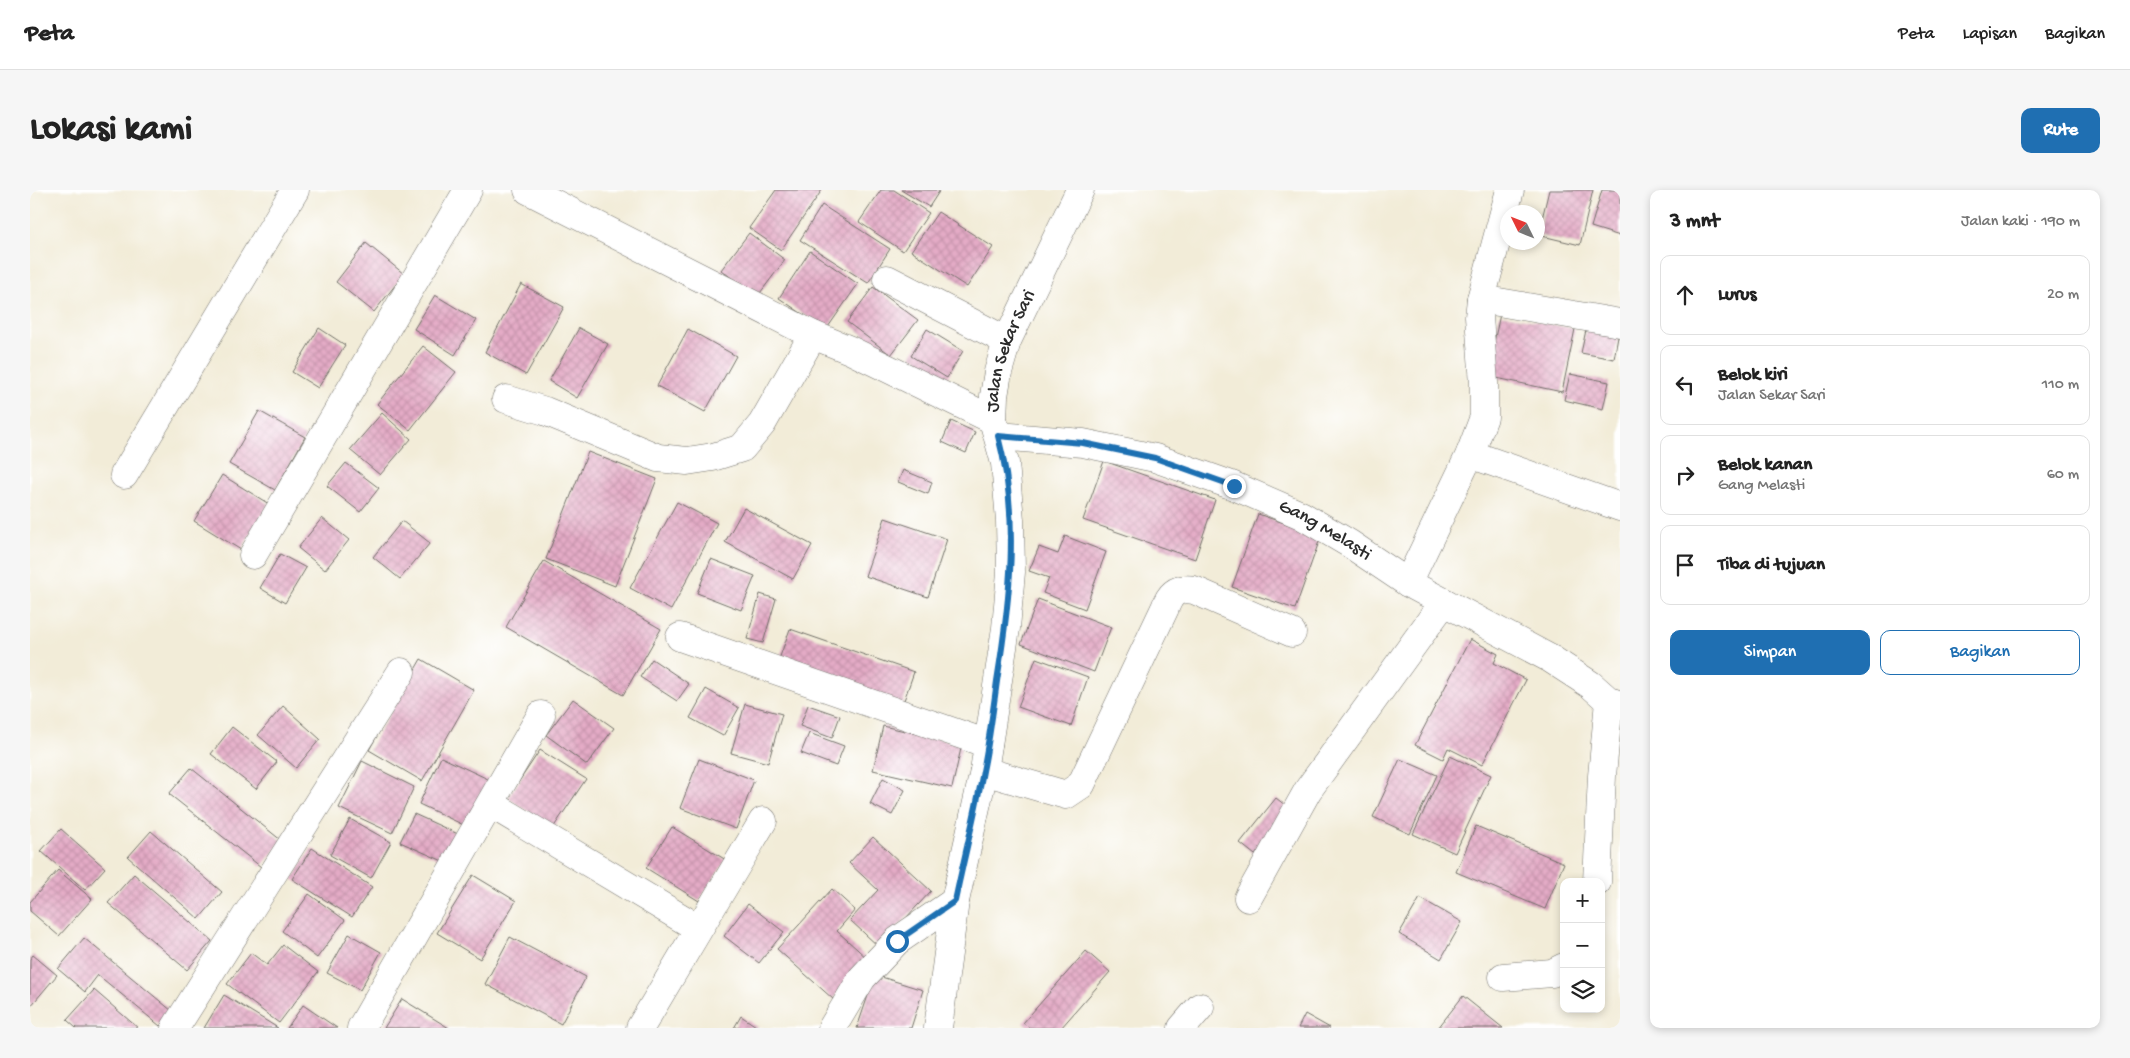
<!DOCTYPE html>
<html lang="id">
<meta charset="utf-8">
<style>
:root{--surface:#fff;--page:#f6f6f6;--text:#222;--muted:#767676;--line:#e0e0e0;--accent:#1f6fb2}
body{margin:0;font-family:"Gochi Hand",sans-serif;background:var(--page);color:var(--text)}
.controls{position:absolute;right:15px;bottom:15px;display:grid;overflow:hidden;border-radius:10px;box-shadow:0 2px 8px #0003}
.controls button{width:45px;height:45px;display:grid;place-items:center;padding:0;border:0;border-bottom:1px solid var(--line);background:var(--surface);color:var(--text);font:25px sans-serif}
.compass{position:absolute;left:1470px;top:15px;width:45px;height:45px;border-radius:50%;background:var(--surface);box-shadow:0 2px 8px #0003;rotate:313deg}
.stop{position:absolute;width:15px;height:15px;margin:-11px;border:4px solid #1f6fb2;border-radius:50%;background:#fff}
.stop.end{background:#1f6fb2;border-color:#fff;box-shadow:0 1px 5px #0008}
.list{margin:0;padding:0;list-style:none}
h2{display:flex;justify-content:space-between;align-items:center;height:65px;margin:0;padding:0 20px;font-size:21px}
h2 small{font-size:16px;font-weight:400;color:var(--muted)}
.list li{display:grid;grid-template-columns:32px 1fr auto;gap:15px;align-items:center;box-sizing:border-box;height:80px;margin:0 10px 10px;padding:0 10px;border:1px solid var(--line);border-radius:10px}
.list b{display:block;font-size:19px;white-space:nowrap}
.list p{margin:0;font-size:16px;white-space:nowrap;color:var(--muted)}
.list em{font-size:16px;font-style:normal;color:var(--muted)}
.actions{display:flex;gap:10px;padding:15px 20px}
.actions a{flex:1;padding:11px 0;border:1px solid var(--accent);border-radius:10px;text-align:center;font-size:18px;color:var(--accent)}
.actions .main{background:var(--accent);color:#fff}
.icon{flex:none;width:28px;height:28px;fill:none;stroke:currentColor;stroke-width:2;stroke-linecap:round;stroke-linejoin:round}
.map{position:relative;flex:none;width:1590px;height:838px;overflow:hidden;border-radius:10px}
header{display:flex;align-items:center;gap:30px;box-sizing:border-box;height:70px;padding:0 25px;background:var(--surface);border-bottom:1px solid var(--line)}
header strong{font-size:24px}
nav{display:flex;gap:28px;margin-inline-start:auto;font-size:18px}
.intro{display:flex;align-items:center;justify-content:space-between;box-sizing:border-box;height:120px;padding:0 30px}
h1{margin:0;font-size:35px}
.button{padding:12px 22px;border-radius:10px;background:var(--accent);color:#fff;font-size:18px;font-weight:700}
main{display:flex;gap:30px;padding:0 30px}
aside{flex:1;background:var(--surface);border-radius:10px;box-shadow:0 2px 8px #0003}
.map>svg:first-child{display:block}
.building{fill:url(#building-cross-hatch)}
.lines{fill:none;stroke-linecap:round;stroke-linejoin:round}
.street-casing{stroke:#716f68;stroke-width:29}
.street{stroke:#fff;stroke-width:28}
.route{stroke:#1f6fb2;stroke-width:6}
.labels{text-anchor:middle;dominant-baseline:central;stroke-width:5;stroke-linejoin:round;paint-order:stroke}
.street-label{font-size:19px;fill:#2b2b2b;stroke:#fff}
</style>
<header>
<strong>Peta</strong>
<nav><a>Peta</a><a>Lapisan</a><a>Bagikan</a></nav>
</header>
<div class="intro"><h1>Lokasi kami</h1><a class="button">Rute</a></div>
<main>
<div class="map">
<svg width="1590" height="838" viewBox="0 0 1590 838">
<defs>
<pattern id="building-cross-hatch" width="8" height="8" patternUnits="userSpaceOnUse" patternTransform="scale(1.25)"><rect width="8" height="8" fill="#e4abc6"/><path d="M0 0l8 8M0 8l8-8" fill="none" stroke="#c493aa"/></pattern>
</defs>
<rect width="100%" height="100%" fill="#fff"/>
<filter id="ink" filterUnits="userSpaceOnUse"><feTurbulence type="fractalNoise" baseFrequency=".02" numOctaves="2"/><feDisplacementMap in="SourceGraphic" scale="10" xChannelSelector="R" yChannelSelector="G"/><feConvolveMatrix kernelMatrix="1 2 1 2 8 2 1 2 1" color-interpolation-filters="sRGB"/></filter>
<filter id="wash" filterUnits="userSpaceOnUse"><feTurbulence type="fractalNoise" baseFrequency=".0096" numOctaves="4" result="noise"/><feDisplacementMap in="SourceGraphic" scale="20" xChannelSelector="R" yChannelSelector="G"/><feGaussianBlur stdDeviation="1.12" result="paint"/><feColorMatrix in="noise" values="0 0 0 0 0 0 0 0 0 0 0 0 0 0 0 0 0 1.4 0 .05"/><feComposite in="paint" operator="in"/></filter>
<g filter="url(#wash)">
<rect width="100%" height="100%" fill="#f2ecd8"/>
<g id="blocks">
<g class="building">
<path d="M746,0H792L751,60L719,38Z"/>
<path d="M851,0H864L899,23L873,61L829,32Z"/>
<path d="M871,0H910L899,17Z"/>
<path d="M1519,0H1563L1550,55L1508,45Z"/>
<path d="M1572,0H1590V46L1561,37Z"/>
<path d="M792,15L860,59L838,93L770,50Z"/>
<path d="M908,22L963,57L937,97L881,61Z"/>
<path d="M719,43L755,70L727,107L691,80Z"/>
<path d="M336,53L374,84L344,122L306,92Z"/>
<path d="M780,61L828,94L796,140L749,108Z"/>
<path d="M491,94L534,117L496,185L455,162Z"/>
<path d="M843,97L888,130L861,165L817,132Z"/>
<path d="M405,105L446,130L425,165L384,139Z"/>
<path d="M1470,124L1545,139L1532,202L1457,186Z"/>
<path d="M289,138L315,155L288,198L262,182Z"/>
<path d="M549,138L578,154L547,208L519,191Z"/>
<path d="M658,139L706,166L675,222L627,196Z"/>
<path d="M897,139L933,161L917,188L881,166Z"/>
<path d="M1556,140L1588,147L1584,169L1551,163Z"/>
<path d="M393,156L426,182L380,240L347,214Z"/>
<path d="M1540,184L1579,192L1573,219L1534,210Z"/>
<path d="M229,221L275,247L245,300L199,274Z"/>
<path d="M352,223L381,249L350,285L320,260Z"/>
<path d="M921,231L945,242L936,263L912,252Z"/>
<path d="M558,262L627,289L585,396L516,369Z"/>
<path d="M1074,271L1185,310L1165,369L1053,330Z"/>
<path d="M316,273L349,298L330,322L297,296Z"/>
<path d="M873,280L902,292L898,304L868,292Z"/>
<path d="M192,285L239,314L211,360L164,331Z"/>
<path d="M647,312L687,333L641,420L600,398Z"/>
<path d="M714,318L782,355L763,389L695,352Z"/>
<path d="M1228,324L1291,346L1265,419L1202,397Z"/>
<path d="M292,328L319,350L295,380L268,358Z"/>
<path d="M855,328L917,349L898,407L835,386Z"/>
<path d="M372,331L400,353L370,389L343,367Z"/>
<path d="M1035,346L1076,362L1055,419L1013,403L1019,388L999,381L1009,357L1028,364Z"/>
<path d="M250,364L276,378L255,413L230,398Z"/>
<path d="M681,369L725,386L711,420L667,403Z"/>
<path d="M514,371L631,439L593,505L476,437Z"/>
<path d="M730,404L746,409L733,453L717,449Z"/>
<path d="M1008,409L1081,437L1064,482L991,454Z"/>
<path d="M760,439L884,482L872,516L748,472Z"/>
<path d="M1440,449L1468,464L1464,473L1496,490L1452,575L1418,558L1413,569L1385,555Z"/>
<path d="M1006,468L1058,487L1041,536L988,517Z"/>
<path d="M391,469L444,500L392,591L339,560Z"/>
<path d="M622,469L659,494L647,511L610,487Z"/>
<path d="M676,499L709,518L693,546L660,528Z"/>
<path d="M543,509L584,538L557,575L516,545Z"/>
<path d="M715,514L752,524L738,573L701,563Z"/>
<path d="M778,515L810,526L802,548L770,536Z"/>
<path d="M253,516L290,549L266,578L228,545Z"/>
<path d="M853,536L932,554L922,598L843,580Z"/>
<path d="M202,537L247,572L226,599L181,564Z"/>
<path d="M779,543L814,556L806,576L771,563Z"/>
<path d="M510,560L556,589L523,638L478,608Z"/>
<path d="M1420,566L1461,585L1425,663L1383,644Z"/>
<path d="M411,567L460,590L438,637L389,614Z"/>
<path d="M669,569L724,590L706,639L650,618Z"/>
<path d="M1370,569L1407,585L1380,644L1343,627Z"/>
<path d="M332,571L384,597L362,643L309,618Z"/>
<path d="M161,578L252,651L231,677L139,604Z"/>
<path d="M853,588L875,600L862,625L840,614Z"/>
<path d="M1246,608L1260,619L1225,665L1210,653Z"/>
<path d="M384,624L428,644L415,672L370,652Z"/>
<path d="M320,629L361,652L341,688L300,665Z"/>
<path d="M1446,636L1534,673L1515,719L1426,682Z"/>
<path d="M642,637L696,670L669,711L616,678Z"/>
<path d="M31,639L75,678L55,700L11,661Z"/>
<path d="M121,641L192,702L169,729L98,667Z"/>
<path d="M843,647L901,701L849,757L820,730L848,700L819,673Z"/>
<path d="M282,658L342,697L322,727L262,689Z"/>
<path d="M28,680L62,709L29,746L0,721V712Z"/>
<path d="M104,684L182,751L157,780L78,713Z"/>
<path d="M443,685L486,711L450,769L407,743Z"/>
<path d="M802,699L825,720L807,741L838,769L803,809L747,759Z"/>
<path d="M279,704L315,730L287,768L252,741Z"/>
<path d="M1390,708L1432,732L1411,769L1369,744Z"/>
<path d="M718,714L754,742L729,773L694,746Z"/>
<path d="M319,744L351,762L330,800L297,783Z"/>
<path d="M480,747L556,787L531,834L455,794Z"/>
<path d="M54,748L142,821L130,836L68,785L55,802L28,779Z"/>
<path d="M253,755L288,782L249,833L197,794L221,763L237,775Z"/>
<path d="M1056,761L1080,782L1031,838H1000L993,833Z"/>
<path d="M3,765L27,785L0,817V769Z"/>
<path d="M845,785L893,800L881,838H827Z"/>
<path d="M64,800L108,838H46L37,830Z"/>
<path d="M194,805L248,838H174Z"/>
<path d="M1433,806L1473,838H1408Z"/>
<path d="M372,809L419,838H354Z"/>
<path d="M273,815L307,838H257Z"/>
<path d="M1275,824L1300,838H1268Z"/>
<path d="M711,826L729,838H704Z"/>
</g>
</g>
</g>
<g filter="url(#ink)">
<use href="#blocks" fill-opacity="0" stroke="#716f68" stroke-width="1"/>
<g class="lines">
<g class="street-casing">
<g id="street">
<path d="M498,0L783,145L820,160L963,230"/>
<path d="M857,89L977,151"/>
<path d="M1451,109L1590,133"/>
<path d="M476,209L515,221L628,268L657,271L683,267L712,258L732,234L783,145"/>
<path id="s1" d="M968,246L1053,253L1125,268L1204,296L1271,325L1320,354L1378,393L1521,469L1561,495L1579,511L1590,515"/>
<path d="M1440,264L1590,317"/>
<path d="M94,285L265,0"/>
<path d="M223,365L438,0"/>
<path d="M1378,393L1440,264L1454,227V193L1449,127L1451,109L1480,0"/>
<path d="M650,447L958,554"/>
<path d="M954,581L1036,605L1051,595L1135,418C1140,403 1148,397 1164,400L1262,443"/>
<path d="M461,614L668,738"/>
<path d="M1567,692L1572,586L1579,511"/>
<path d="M1218,708L1278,600L1414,412"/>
<path d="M1473,787L1522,783L1534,777"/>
<path d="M145,838L371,482"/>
<path d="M331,838L511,525"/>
<path d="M610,838L733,631"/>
<path d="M802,838L832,788L867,751L925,711"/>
<path id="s2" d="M908,838L925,711L954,581L976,438L981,382L980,330L975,273L963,230L964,206L968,182L977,151L1050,0"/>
<path d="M1152,838L1170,817"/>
</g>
</g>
<use href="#street" class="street"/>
</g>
</g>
<g class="lines" filter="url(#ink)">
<path class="route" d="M867,751L925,711C934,668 945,625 953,581C959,552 963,521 967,491C980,410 990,327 968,246L1053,253L1125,268L1204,296"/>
</g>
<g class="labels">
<g class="street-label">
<text stroke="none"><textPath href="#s2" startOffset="688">Jalan Sekar Sari</textPath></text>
<text stroke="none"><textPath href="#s1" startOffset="344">Gang Melasti</textPath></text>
</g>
</g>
</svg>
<div class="controls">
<button>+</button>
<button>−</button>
<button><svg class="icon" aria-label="layers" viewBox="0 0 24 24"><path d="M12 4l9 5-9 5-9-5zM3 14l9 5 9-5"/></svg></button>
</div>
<svg class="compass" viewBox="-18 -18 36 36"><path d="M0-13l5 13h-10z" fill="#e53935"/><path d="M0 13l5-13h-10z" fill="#767676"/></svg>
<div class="stop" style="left:867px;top:751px"></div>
<div class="stop end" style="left:1204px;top:296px"></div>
</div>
<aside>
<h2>3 mnt<small>Jalan kaki · 190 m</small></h2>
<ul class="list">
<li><svg class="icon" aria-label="ahead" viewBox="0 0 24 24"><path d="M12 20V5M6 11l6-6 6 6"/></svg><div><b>Lurus</b></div><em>20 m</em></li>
<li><svg class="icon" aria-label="left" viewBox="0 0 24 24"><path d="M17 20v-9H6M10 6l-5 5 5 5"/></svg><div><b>Belok kiri</b><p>Jalan Sekar Sari</p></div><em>110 m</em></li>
<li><svg class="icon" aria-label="right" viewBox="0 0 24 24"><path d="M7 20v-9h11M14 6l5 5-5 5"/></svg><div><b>Belok kanan</b><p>Gang Melasti</p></div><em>60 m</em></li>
<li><svg class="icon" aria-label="arrive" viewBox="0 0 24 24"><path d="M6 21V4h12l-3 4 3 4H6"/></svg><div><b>Tiba di tujuan</b></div></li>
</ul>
<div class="actions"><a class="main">Simpan</a><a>Bagikan</a></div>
</aside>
</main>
